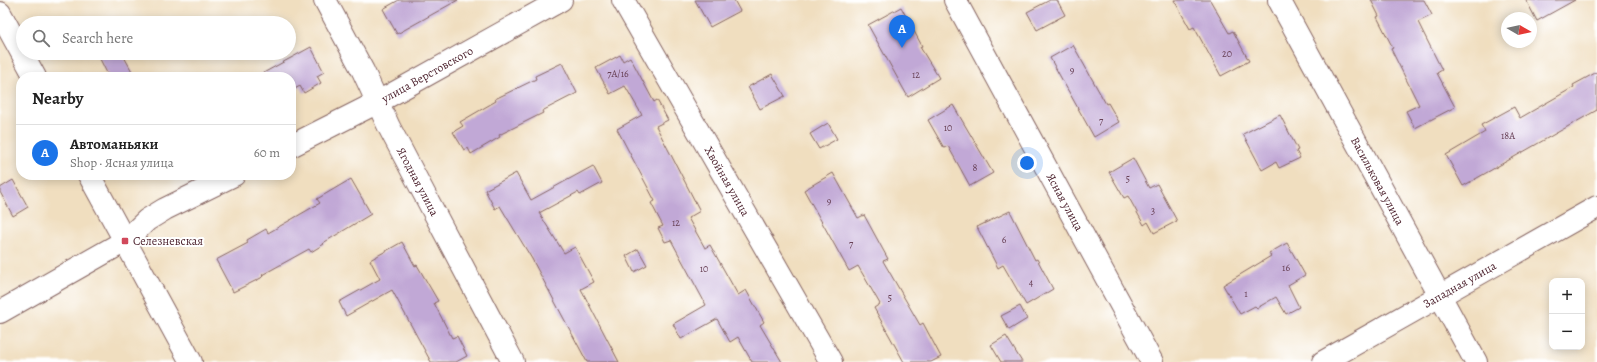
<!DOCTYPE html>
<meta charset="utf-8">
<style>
:root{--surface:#fff;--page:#f2f2f2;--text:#222;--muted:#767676;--line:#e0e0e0;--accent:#1a73e8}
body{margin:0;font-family:Alegreya,serif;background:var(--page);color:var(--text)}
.controls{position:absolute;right:12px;bottom:12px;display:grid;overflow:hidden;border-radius:8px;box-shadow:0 2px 10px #0003}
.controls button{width:36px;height:36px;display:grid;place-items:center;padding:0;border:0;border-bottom:1px solid var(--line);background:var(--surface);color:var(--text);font:20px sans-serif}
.compass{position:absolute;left:1501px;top:12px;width:36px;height:36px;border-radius:50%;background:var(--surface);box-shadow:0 2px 10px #0003;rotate:99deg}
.you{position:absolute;left:1027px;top:163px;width:14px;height:14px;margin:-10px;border:3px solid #fff;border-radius:50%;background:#1a73e8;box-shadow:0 0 0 6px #1a73e833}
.badge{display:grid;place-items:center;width:26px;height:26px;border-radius:50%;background:var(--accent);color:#fff;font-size:13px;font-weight:700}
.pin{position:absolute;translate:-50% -33px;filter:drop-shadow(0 1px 2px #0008)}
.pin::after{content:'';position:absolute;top:21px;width:14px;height:12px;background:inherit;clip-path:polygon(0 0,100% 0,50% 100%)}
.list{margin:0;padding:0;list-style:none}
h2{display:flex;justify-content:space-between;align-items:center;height:52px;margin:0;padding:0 16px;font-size:17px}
h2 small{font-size:13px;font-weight:400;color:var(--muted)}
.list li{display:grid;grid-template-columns:26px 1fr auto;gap:12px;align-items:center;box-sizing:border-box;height:56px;padding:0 16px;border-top:1px solid var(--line)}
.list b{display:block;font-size:15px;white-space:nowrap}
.list p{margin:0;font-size:13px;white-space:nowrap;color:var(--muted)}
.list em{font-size:13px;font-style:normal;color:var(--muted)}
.icon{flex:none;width:22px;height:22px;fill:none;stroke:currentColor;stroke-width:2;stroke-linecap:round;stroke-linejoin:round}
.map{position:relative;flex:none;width:1597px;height:362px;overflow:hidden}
.search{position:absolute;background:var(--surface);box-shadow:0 2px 10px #0003;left:16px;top:16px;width:280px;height:44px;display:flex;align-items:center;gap:10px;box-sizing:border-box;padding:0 14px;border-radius:22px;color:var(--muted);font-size:15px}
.panel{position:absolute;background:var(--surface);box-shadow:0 2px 10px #0003;left:16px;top:72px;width:280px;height:108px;border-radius:16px}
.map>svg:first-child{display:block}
.building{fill:#c1a8d6}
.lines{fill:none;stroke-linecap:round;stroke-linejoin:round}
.minor-casing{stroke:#84625f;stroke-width:24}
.minor{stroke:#fff;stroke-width:22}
.poi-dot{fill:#d1495b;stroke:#fff;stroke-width:1.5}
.labels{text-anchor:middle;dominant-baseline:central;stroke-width:4;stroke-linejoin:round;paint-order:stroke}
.number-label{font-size:10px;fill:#684156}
.street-label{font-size:12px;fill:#4a1f2b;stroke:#fff}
.poi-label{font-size:12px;fill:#4a1f2b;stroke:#fff;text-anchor:start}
</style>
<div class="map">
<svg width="1597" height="362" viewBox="0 0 1597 362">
<rect width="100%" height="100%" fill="#fff"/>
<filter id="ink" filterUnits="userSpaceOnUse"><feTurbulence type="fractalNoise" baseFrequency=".025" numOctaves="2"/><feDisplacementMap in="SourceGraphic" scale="8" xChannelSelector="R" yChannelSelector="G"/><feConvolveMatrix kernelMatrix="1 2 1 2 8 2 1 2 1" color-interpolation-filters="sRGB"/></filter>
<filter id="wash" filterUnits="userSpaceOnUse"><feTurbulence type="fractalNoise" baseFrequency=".012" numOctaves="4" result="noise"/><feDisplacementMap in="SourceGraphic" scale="16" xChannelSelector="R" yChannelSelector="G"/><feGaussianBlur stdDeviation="0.9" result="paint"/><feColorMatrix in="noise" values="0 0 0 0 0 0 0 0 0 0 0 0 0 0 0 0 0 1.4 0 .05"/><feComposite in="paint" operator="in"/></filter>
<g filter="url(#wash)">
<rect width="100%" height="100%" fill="#f0debf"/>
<g id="blocks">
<g class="building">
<path d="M399,0H458L397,34L383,9Z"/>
<path d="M695,0H734L740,11L710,27Z"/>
<path d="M1050,0H1057L1065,15L1037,30L1027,12Z"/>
<path d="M1174,0H1210L1229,33L1233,31L1249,61L1221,76L1194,27L1190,29Z"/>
<path d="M1371,0H1424L1432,15L1418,22L1442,70L1437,73L1455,107L1415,128L1406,111L1419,105L1391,49L1393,48L1377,17L1379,16Z"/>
<path d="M1526,0H1575L1537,21Z"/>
<path d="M901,7L922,46L920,47L939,78L908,97L868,25Z"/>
<path d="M1073,45L1106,104L1108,103L1119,122L1094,137L1050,58Z"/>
<path d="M311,47L324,72L317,76L321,83L304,93L300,86L291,91V77H256Z"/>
<path d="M97,53H122L135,77H109Z"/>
<path d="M620,55L623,61L630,57L654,102L657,100L668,120L656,126L700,211L688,218L705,248L710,245L738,295L746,290L764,322L760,325L782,362H752L738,337L730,342L717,319L681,339L673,324L706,305L671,240L665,242L658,228L663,226L651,203L655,201L617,129L642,115L625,86L610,94L596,68Z"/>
<path d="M562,63L577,93L542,111L543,113L499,135L500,137L471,154L468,148L464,150L453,132L463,126L460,122L496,101L495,99L536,79L535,76Z"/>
<path d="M1597,72V110L1463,186L1446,155L1485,132L1481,125L1514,107L1520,118L1574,87L1573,85Z"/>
<path d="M772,74L785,96L760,109L748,87Z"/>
<path d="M953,105L993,173L970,186L948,146L944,148L928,120Z"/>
<path d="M1280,115L1298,150L1296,151L1300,158L1279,168L1276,162L1262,170L1243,134Z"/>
<path d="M828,123L837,139L819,149L810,134Z"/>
<path d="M1133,158L1149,188L1157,184L1177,221L1154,233L1148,222L1144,225L1128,196L1124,198L1109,172Z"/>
<path d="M593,166L602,183L580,195L578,192L539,213L564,253L575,247L594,282L581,289L619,362H587L532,259L500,206L495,209L485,190L516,173L531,200Z"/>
<path d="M833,173L858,218L864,215L888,259L883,261L920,325L923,323L941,357L931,362H904L874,308L880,304L858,266L849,271L804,190Z"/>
<path d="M351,179L371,214L323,243L324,244L311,252L309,249L262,275L263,276L261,278L233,292L216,260L248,243L247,240L266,229L268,233L320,203L317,199Z"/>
<path d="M13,180L28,207L13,216L0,192V188Z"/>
<path d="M1010,211L1035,260L1037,259L1053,289L1026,305L1003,265L998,268L977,227Z"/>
<path d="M402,242L415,266L417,265L438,301L434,303L452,338L457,336L467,356L456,362H431L392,290L346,316L339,302L380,279L370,260Z"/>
<path d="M1287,243L1305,275L1288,285L1299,307L1286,314L1276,297L1257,308L1255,306L1240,314L1223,285L1271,256L1269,253Z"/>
<path d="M638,249L647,265L634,272L626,256Z"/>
<path d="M1020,306L1027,319L1009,330L1001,316Z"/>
<path d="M1006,336L1022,362H1001L991,345Z"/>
</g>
</g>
</g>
<g filter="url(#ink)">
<use href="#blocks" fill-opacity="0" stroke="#84625f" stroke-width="1"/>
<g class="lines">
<g class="minor-casing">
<g id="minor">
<path id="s1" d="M325,0L363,71L389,127L513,362"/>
<path id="s2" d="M623,0L831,362"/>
<path id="s3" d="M955,0L1152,362"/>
<path id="s4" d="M1279,0L1476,362"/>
<path d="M0,13L35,77"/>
<path id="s5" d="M291,146L378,102L561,0"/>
<path d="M89,175L191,362"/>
<path d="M0,312L125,241L147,220L165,209L234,175"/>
<path id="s6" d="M1323,362L1597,207"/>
</g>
</g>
<use href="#minor" class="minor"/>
</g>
</g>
<rect class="poi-dot" x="121" y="237" width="8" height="8" rx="2"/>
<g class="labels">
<g class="number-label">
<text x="1227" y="53">20</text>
<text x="1072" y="69">9</text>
<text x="618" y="73">7А/16</text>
<text x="916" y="74">12</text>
<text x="1101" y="120">7</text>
<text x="948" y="127">10</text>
<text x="1508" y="135">18А</text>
<text x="975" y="167">8</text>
<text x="1128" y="178">5</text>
<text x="829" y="200">9</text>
<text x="1153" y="210">3</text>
<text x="676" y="222">12</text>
<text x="1004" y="239">6</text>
<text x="851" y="243">7</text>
<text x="1286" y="267">16</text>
<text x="704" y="268">10</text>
<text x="1031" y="282">4</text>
<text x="1246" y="293">1</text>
<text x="890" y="297">5</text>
</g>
<g class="street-label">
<text stroke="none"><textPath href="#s5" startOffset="154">улица Верстовского</textPath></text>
<text stroke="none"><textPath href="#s2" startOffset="209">Хвойная улица</textPath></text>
<text stroke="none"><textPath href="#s4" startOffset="206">Васильковая улица</textPath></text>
<text stroke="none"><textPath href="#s1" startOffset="204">Ягодная улица</textPath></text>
<text stroke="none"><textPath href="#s3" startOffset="230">Ясная улица</textPath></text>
<text stroke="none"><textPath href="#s6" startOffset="157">Западная улица</textPath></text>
</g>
<g class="poi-label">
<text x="133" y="241">Селезневская</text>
</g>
</g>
</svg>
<div class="controls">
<button>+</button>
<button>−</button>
</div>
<svg class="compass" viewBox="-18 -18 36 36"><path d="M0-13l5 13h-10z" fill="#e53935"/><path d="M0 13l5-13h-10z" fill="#767676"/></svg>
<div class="you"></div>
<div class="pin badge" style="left:902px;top:48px">A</div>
<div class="search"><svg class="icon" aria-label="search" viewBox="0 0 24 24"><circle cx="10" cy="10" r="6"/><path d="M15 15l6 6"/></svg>Search here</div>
<section class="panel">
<h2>Nearby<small></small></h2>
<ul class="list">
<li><span class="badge">A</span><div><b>Автоманьяки</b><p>Shop · Ясная улица</p></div><em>60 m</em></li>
</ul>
</section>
</div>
